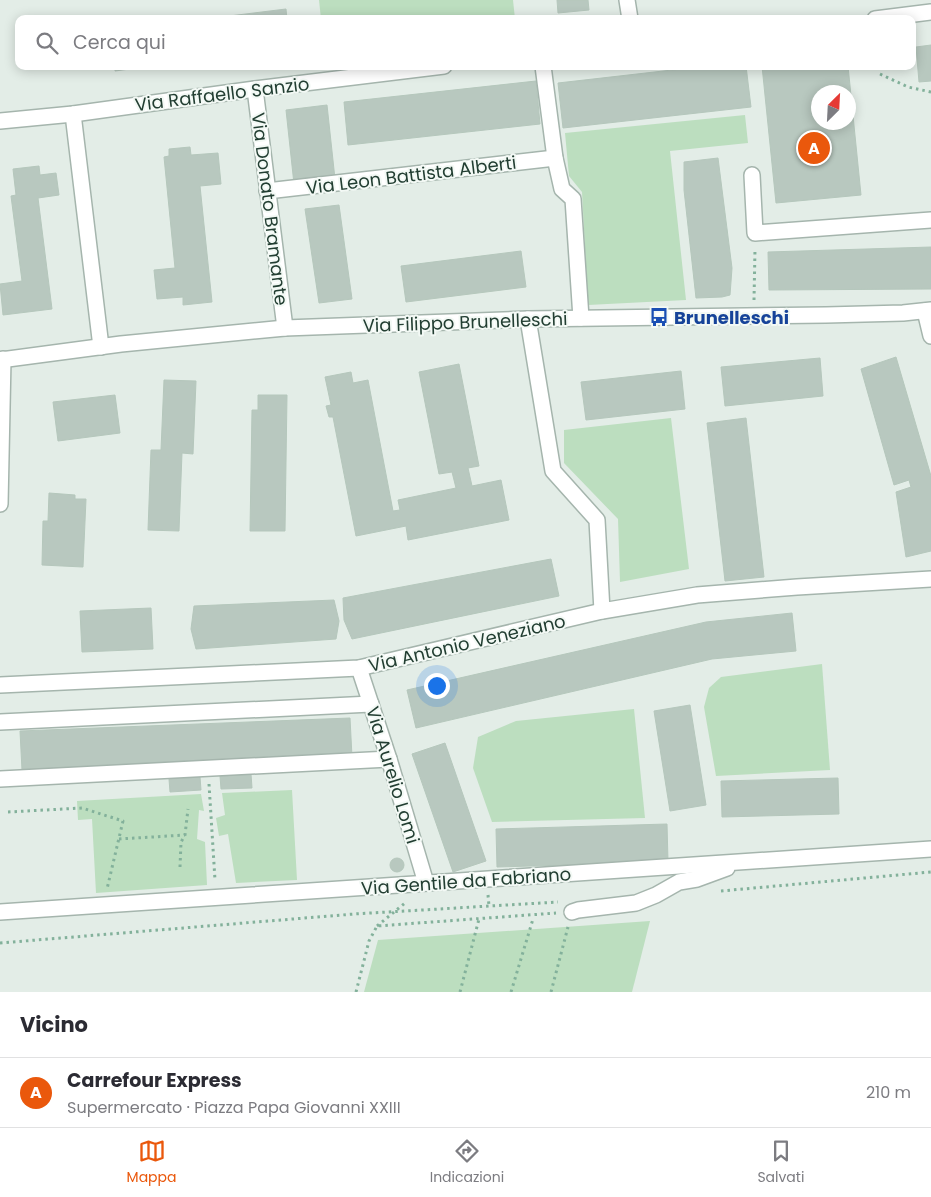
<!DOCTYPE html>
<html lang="it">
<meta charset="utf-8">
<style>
:root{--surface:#fff;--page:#f7f7f7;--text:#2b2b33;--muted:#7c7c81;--line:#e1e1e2;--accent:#ea580c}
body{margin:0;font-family:Poppins,sans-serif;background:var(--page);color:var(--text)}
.compass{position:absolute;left:811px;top:85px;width:45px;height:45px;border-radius:50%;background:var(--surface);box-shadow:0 2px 12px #0003;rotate:24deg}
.you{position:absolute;left:436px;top:685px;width:18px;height:18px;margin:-12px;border:4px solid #fff;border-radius:50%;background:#1a73e8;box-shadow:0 0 0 8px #1a73e833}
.badge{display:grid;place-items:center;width:32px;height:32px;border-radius:50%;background:var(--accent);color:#fff;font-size:16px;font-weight:700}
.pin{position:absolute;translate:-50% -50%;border:2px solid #fff;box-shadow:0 1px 5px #0006}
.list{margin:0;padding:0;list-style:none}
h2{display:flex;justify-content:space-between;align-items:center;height:65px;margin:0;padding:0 20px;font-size:21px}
h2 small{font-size:16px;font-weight:400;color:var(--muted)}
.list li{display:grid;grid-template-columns:32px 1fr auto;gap:15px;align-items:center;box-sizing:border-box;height:70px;padding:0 20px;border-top:1px solid var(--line)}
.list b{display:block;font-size:19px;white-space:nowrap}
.list p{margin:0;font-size:16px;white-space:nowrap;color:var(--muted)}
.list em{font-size:16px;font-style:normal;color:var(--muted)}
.icon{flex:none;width:28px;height:28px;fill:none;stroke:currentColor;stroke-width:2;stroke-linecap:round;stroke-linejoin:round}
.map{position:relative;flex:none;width:931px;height:992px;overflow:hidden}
.search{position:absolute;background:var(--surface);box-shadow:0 2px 12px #0003;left:15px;right:15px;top:15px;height:55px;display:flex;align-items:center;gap:12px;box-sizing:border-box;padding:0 18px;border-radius:10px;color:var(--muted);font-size:19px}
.sheet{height:135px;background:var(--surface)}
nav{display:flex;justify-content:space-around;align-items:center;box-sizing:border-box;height:70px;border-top:1px solid var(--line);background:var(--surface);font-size:14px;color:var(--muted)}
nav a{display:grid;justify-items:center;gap:2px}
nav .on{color:var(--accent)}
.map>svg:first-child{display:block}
.green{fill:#bcdebf}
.building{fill:#b8c8bf;stroke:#b5c7bc;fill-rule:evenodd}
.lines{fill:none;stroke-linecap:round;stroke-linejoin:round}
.minor-casing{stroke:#a5b5ad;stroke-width:18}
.path{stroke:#83b19b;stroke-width:3;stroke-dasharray:2.5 4;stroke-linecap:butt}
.minor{stroke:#fff;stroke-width:15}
.labels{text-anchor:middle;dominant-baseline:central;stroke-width:4;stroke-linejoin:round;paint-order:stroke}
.street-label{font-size:18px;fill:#223e32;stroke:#f3f9f5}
.transit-label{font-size:18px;font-weight:bold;fill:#164399;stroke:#f3f9f5;text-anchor:start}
</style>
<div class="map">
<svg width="931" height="992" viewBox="0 0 931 992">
<rect width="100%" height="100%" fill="#e3ede7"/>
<g class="green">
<path d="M319,0H513L515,19H321Z"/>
<path d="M745,115L748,143L670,151L686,300L588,305L582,192L569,176L565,133Z"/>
<path d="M671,418L689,569L620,582L618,519L564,463V430Z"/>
<path d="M822,664L830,770L716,776L704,707L709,688L721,677Z"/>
<path d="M634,709L645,818L492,822L473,768L478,737L516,721Z"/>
<path d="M292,790L297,880L236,883L228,834L219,836L216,818L225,815L222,793Z"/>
<path d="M201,794L204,811L199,810L197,839L205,842L207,885L96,893L92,819L78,820L77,801Z"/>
<path d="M650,921L632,992H364L378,940Z"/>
</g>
<g class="building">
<path d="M557,0H588L589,10L558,13Z"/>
<path d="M286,9L287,19H205Z"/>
<path d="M931,45V81L919,82L916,47Z"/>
<path d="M115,66H152L115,71Z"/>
<path d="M707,66H746L751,107L563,128L558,83Z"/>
<path d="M762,66H848L861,195L776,203ZM818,92H848V122H818Z"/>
<path d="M536,81L540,124L348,145L344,102Z"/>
<path d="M327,105L335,179L294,184L286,110Z"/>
<path d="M190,147L191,155L218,153L221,184L200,186L212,302L183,305V297L157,299L154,270L175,268L164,157L169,156V149Z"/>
<path d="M718,158L732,268L730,295L722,297L696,298L684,190V162Z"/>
<path d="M39,166L40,175L56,173L59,195L38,198L52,309L3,315L0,284L22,281L11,196L16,195L13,169Z"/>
<path d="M339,205L352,299L319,303L305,209Z"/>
<path d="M931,247V289L769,290L768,252Z"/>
<path d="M521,251L526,287L406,302L401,266Z"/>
<path d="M896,357L931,476V551L906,557L896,492L911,487L909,480L894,485L861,369Z"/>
<path d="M820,358L823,396L725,406L721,367Z"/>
<path d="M459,364L479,466L468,468L472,486L501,480L509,520L408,540L406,526L356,536L333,417H329L326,406L331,405L325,377L351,372L353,383L368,380L393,511L400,510L398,500L456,488L452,472L439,474L419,372Z"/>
<path d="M681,371L685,409L586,420L581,382Z"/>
<path d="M164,380L196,381L193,454L182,453L179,531L148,530L151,450H161Z"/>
<path d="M115,395L120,433L58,441L53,402Z"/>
<path d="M258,395H287L285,531H250L252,410H258Z"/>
<path d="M746,418L764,577L725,581L707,423Z"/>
<path d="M49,493L75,495V499H86L83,567L42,565L43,521H48Z"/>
<path d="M551,559L559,596L352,639L344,620L343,598Z"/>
<path d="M334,600L339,621L336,639L196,649L191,629L194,606Z"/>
<path d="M151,608L153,649L82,652L80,611Z"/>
<path d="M792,613L796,651L712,659L416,728L407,690L706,622Z"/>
<path d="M690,705L706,805L670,811L654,711Z"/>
<path d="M350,718L352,757L22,770L20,731Z"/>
<path d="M445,743L486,861L453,872L412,754Z"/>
<path d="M251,774L252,788L221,789L220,776Z"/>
<path d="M200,777L201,790L170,792L169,779Z"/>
<path d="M838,778L839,814L722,817L721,781Z"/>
<path d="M667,824L668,862L497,867L496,829Z"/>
<circle cx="397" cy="865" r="7"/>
</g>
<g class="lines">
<g class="minor-casing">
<g id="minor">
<path d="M627,0L630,19"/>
<path d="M875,19L931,12"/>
<path d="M543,66L555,158L562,189L573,199L581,318"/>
<path d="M255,89L285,328"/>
<path d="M73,114L101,347"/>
<path d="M0,121L73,114L255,89L444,66"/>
<path d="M752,175L755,233L931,220"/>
<path d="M267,191L555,158"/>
<path d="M925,311L931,336"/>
<path d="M528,319L553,471L597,520L602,611"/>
<path d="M0,360L121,344L285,328L528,319L826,315L903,313L931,310"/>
<path d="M0,504L3,359"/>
<path d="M359,668L389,759L426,883"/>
<path d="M0,685L359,668L602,611L697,595L797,587L931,579"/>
<path d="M0,722L371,704"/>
<path d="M0,779L389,759"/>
<path d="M0,912L931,849"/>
<path d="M572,912L578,910L636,903L656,895L679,882L697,879L727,868"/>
</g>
</g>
<g class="path">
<path d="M880,74L908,87L931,92"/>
<path d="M754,300L755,249"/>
<path d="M209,784L215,880"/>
<path d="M8,812L82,808L123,821L107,889"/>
<path d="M119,839L185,835"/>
<path d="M180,867L181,842L185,835L188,809"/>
<path d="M721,891L931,872"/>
<path d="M488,895L489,906"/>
<path d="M377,926L405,903"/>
<path d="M0,943L354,914L558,902"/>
<path d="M356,992L369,941L377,926L556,913"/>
<path d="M460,992L479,919"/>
<path d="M511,992L533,919"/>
<path d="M551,992L568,927"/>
</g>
<use href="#minor" class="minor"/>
</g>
<defs>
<g id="bus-bare" transform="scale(1.5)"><path d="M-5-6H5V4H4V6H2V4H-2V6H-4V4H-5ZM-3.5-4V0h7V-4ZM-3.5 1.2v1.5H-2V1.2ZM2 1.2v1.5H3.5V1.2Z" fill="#1a4fb4" stroke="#f3f9f5" stroke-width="2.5" paint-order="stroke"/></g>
</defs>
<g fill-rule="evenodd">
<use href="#bus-bare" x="659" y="317"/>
</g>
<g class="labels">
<g class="street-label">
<text transform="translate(222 94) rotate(-7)">Via Raffaello Sanzio</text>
<text transform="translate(411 175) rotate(-7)">Via Leon Battista Alberti</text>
<text transform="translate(270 209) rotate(83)">Via Donato Bramante</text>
<text transform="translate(465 322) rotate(-2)">Via Filippo Brunelleschi</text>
<text transform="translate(467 643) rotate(-13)">Via Antonio Veneziano</text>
<text transform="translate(393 775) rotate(73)">Via Aurelio Lomi</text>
<text transform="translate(466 881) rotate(-4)">Via Gentile da Fabriano</text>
</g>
<g class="transit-label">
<text x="674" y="317">Brunelleschi</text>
</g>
</g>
</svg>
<svg class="compass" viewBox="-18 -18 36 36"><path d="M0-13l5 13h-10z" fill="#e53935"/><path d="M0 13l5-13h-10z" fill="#7c7c81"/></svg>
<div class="you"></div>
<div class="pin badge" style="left:814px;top:148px">A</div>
<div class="search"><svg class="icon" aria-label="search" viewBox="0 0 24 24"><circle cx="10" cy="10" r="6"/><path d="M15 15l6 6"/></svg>Cerca qui</div>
</div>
<section class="sheet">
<h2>Vicino<small></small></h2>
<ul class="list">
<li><span class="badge">A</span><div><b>Carrefour Express</b><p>Supermercato · Piazza Papa Giovanni XXIII</p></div><em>210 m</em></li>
</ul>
</section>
<nav>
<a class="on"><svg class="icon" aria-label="map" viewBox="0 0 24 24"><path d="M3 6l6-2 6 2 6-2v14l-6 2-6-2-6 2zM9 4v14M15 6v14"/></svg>Mappa</a>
<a><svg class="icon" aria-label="directions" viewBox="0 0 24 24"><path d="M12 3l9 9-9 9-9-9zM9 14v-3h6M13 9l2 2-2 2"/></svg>Indicazioni</a>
<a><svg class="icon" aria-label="saved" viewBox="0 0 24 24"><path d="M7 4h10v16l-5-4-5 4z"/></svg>Salvati</a>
</nav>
